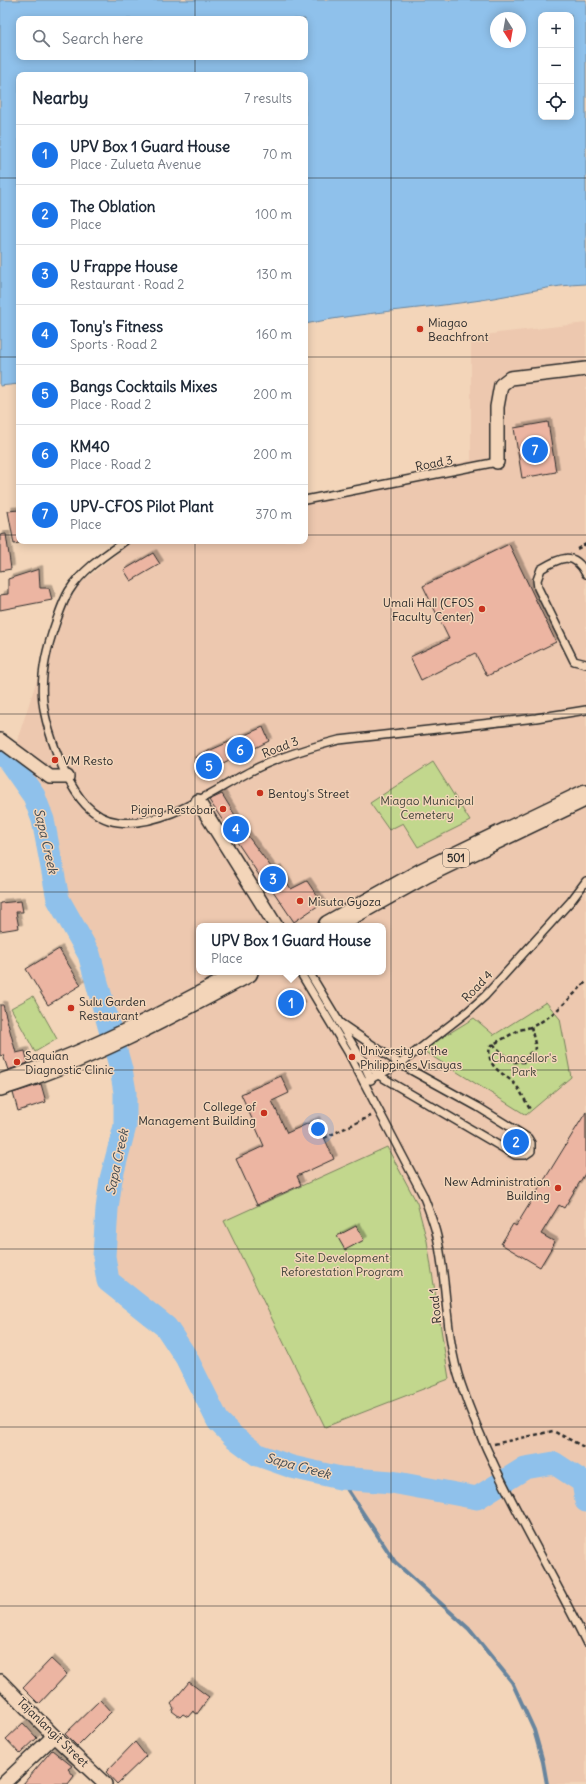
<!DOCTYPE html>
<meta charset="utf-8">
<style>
:root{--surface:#fff;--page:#f6f6f7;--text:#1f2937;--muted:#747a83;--line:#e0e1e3;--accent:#1a73e8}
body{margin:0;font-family:Delius,sans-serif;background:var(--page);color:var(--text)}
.controls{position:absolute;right:12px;top:12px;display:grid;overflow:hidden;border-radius:8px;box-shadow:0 2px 10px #0003}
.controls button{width:36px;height:36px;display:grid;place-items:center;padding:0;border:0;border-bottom:1px solid var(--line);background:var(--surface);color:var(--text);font:20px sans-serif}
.compass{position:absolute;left:490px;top:12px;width:36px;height:36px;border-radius:50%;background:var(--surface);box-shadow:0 2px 10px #0003;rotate:169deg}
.you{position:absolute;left:318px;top:1129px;width:14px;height:14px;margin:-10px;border:3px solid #fff;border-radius:50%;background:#1a73e8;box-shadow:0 0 0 6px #1a73e833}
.badge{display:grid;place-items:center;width:26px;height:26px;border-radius:50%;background:var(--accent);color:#fff;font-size:13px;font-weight:700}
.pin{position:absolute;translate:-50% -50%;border:2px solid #fff;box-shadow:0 1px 4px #0006}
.popup{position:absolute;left:196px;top:923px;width:190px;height:52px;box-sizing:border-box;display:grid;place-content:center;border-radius:8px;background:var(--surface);filter:drop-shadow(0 1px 3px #0005);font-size:13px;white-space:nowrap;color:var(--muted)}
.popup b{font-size:15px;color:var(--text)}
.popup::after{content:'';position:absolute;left:50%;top:100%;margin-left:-8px;border:8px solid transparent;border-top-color:var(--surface)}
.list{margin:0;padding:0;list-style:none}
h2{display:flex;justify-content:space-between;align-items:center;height:52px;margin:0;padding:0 16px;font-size:17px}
h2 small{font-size:13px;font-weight:400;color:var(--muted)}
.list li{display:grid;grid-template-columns:26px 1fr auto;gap:12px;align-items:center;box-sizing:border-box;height:60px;padding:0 16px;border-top:1px solid var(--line)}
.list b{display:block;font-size:15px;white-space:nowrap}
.list p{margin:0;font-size:13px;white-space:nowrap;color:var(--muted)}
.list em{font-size:13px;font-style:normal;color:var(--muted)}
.icon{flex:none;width:22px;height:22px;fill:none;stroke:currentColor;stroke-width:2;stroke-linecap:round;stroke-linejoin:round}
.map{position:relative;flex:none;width:586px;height:1784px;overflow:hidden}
.search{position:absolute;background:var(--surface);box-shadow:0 2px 10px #0003;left:16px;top:16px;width:292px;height:44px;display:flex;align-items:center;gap:10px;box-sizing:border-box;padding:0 14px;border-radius:8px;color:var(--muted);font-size:15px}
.panel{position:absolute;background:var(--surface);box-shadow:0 2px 10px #0003;left:16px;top:72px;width:292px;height:472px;border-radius:8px}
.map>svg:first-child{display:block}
.built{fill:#edc8af;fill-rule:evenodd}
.green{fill:#c2d78d;stroke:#76815c}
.water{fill:#8fc1eb;stroke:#67859e;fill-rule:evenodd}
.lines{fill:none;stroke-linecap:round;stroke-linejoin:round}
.stream{stroke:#67859e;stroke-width:4}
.river{stroke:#8fc1eb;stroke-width:23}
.building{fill:#ecb5a2;stroke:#2b2b2b;filter:url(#shadow)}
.service-casing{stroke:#2b2b2b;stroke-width:10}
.minor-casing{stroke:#2b2b2b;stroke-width:16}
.primary-casing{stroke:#2b2b2b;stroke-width:24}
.path{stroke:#2b2b2b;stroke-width:2.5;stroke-dasharray:4 3;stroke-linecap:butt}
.service{stroke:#f3d5b9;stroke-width:7}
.minor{stroke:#f3d5b9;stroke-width:13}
.primary{stroke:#f3d5b9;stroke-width:21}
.grid{fill:none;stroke:#2b2b2b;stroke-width:1;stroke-opacity:0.55}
.poi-dot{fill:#c8321e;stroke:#f3d5b9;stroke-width:1.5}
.labels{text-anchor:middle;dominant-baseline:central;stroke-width:3;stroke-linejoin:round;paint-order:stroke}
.shield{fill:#f3d5b9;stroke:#675e56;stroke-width:1}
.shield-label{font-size:11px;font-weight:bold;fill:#2b2b2b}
.poi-label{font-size:12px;fill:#2b2b2b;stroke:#f3d5b9;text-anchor:start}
.street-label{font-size:12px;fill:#2b2b2b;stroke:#f3d5b9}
.park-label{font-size:12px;fill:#42453a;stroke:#f3d5b9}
.water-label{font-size:13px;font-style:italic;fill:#3f4951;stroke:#f3d5b9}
</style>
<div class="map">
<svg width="586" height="1784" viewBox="0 0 586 1784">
<defs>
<filter id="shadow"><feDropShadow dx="3.5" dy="-3.5" stdDeviation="0" flood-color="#0004"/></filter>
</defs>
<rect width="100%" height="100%" fill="#f3d5b9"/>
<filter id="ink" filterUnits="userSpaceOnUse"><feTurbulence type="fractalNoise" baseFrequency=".025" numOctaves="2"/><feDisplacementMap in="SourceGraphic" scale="8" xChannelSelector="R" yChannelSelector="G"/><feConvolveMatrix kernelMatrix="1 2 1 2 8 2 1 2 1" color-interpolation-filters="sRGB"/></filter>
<g filter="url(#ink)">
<path class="built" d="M586,323V1784H547L543,1762L534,1730L512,1682L469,1629L395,1562L340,1478L292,1467L258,1455L234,1437L218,1421L186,1357L166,1327L108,1281L104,1256L107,1209L111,1179L125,1126V1092L121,1069L89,954L58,899L43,820L34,796L10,762L48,646L66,603L81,583L132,541H305V502L471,460V338L498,333ZM199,926H383V972H199Z"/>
<g class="green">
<path d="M433,762L470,821L418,847L403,823L389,830L370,803Z"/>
<path d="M33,996L57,1039L35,1052L11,1008Z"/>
<path d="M546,1002L560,1019L571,1077L526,1115L422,1050L474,1018L494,1035Z"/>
<path d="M387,1147L417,1203L427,1241L449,1379L325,1427L224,1221Z"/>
</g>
<path class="water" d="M0,0H586V284C550,285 516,295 481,300C422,309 363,312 305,324V75H19V384L0,386ZM541,15H571V117H541ZM496,18H520V42H496ZM19,19H305V57H19Z"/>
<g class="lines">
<path class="stream" d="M340,1478L395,1562L469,1629L512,1682L534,1730L543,1762L547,1784"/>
<path class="river" d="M0,751L10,762L34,796L43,820L58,899L89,954L121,1069L125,1092V1126L111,1179L107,1209L104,1256L108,1281L166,1327L186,1357L218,1421L234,1437L258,1455L292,1467L340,1478L392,1482L477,1498L525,1468L554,1463L583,1482L586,1501"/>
</g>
<g class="building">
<path d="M548,422L556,472L522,478L514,428Z"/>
<path d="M19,510V543L14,544L8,511Z"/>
<path d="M6,534L11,569L0,571V535Z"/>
<path d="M509,544L556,642L487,676L475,653L421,680L410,657L449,639L423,586Z"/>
<path d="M153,553L160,564L131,581L124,570Z"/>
<path d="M39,569L40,588H49L52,600L0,610V595L8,594V579Z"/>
<path d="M263,727L269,741L203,774L195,757Z"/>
<path d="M222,794L247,835L274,871L278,869L291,889L307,881L322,903L294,922L271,888L269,890L209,800Z"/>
<path d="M21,901L23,912H16L19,928L0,931V903Z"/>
<path d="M59,949L81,985L48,1005L26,969Z"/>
<path d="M295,992L302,1005L287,1013L280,1001Z"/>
<path d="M0,1005H3L16,1053L25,1051L28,1063L8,1070L3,1055L0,1056Z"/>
<path d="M281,1076L289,1093L272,1101L287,1133L316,1120L334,1159L297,1176L301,1185L257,1205L236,1159L264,1146L241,1094Z"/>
<path d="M41,1084L46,1102L18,1111L13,1093Z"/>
<path d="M586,1112V1172L564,1208L559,1205L541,1234L555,1242L540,1267L501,1244L513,1224L516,1226Z"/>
<path d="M356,1226L364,1240L345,1250L337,1236Z"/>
<path d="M51,1659L67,1674L39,1704L23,1688Z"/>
<path d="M189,1682L209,1697L197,1714L193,1711L188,1717L183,1714L180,1717L172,1711L174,1708L171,1704Z"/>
<path d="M100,1700L111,1712L77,1746L65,1734Z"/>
<path d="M23,1723L37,1738L20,1754L6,1739Z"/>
<path d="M135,1742L146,1756L117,1784L106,1772Z"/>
<path d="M52,1750L72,1766L68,1769L74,1776L68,1784H23Z"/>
</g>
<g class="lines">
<g class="service-casing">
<g id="service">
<path d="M305,500L497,462"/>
<path d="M125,541C105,555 82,570 69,591C63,601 59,614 55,625C34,684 40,716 65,773C76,795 91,819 118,822C167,828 217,787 259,767C285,755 312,747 339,740L536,718L586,710"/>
<path d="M586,574C574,550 559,558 541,569L537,580L538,588L574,661L586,664"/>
<path d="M300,972L348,1052L423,1195C429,1210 435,1225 438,1241C448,1289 445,1338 461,1384C490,1472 545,1558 586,1642"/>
<path d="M309,972L362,1060L371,1080"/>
<path d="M340,1023L400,1064L478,1107L528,1138L531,1143V1151L525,1155H515L380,1076L364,1061L349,1052"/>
<path d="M364,1082L400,1064L467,1012L485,996L571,901L586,881"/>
</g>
</g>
<g class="minor-casing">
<g id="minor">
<path d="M497,462V407L501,385L510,378L586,369"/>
<path d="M0,740L50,777H67"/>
<path d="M198,801L276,926"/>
<path d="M0,1681L54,1736L105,1784"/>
<path d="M3,1784L54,1736"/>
</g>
</g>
<g class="primary-casing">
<g id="primary">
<path d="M329,926L424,873L586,795"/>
<path d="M0,1085C87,1058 167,1015 247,972"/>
</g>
</g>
<g class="path">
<path d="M577,549L586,544"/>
<path d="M531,1027L519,1030L490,1046C485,1070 506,1072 518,1088C523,1095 526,1103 531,1111"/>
<path d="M493,1044L511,1062H527L529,1054L536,1048L531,1027C552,1018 570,998 586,982"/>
<path d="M324,1138L371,1116"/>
<path d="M494,1444L553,1431L586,1448"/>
</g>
<use href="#service" class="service"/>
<use href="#minor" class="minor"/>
<use href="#primary" class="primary"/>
</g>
</g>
<path class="grid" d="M195,0V19M391,0V1784M195,57V75M0,178H19M305,178H586M0,357H19M305,357H586M0,535H19M305,535H586M195,541V1784M0,714H586M0,892H586M0,1070H586M0,1249H586M0,1427H586M0,1606H586"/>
<g class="poi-dot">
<circle cx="420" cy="329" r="4"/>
<circle cx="482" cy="609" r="4"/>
<circle cx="55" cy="760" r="4"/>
<circle cx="260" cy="793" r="4"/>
<circle cx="223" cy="809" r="4"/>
<circle cx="300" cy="901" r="4"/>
<circle cx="71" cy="1008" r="4"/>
<circle cx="352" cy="1057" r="4"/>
<circle cx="17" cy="1062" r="4"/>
<circle cx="264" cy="1113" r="4"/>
<circle cx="558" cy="1188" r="4"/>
</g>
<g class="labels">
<rect class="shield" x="443" y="849" width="26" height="18" rx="3"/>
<g class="shield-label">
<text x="456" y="858">501</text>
</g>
<g class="poi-label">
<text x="428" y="322">Miagao<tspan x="428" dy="14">Beachfront</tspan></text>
<text x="474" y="602" text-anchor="end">Umali Hall (CFOS<tspan x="474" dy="14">Faculty Center)</tspan></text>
<text x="63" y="760">VM Resto</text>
<text x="268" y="793">Bentoy's Street</text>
<text x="215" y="809" text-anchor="end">Piging Restobar</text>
<text x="308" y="901">Misuta Gyoza</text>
<text x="79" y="1001">Sulu Garden<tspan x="79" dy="14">Restaurant</tspan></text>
<text x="360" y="1050">University of the<tspan x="360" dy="14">Philippines Visayas</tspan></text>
<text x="25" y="1055">Saquian<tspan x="25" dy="14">Diagnostic Clinic</tspan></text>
<text x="256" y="1106" text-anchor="end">College of<tspan x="256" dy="14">Management Building</tspan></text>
<text x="550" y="1181" text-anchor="end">New Administration<tspan x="550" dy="14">Building</tspan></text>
</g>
<g class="street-label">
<text transform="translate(434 463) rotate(-11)">Road 3</text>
<text transform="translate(280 747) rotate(-21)">Road 3</text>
<text transform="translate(477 986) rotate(-46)">Road 4</text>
<text transform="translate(435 1306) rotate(-96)">Road 1</text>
<text transform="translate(53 1732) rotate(44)">Tajanlangit Street</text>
</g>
<g class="park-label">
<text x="427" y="800">Miagao Municipal<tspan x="427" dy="14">Cemetery</tspan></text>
<text x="524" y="1057">Chancellor's<tspan x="524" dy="14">Park</tspan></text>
<text x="342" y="1257">Site Development<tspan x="342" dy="14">Reforestation Program</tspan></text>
</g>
<g class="water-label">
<text transform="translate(46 841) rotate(77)">Sapa Creek</text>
<text transform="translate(117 1162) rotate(-78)">Sapa Creek</text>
<text transform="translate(298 1466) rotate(15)">Sapa Creek</text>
</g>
</g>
</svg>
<div class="controls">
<button>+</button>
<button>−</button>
<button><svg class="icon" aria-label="locate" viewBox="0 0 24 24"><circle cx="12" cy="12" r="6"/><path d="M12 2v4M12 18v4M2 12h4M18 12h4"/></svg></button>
</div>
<svg class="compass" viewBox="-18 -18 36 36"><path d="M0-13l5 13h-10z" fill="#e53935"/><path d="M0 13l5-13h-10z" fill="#747a83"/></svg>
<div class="you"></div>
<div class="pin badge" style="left:291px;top:1003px">1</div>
<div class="popup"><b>UPV Box 1 Guard House</b>Place</div>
<div class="pin badge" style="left:516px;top:1142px">2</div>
<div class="pin badge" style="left:273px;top:879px">3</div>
<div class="pin badge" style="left:236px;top:829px">4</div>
<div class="pin badge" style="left:209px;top:766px">5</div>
<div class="pin badge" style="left:240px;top:750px">6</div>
<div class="pin badge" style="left:535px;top:450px">7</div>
<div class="search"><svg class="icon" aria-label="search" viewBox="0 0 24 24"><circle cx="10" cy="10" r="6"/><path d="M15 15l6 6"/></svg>Search here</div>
<section class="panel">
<h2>Nearby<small>7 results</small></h2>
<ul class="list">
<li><span class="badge">1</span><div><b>UPV Box 1 Guard House</b><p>Place · Zulueta Avenue</p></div><em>70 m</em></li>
<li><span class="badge">2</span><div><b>The Oblation</b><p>Place</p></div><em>100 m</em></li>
<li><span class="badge">3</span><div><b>U Frappe House</b><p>Restaurant · Road 2</p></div><em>130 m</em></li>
<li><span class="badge">4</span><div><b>Tony's Fitness</b><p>Sports · Road 2</p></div><em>160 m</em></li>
<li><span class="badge">5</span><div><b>Bangs Cocktails Mixes</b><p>Place · Road 2</p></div><em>200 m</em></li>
<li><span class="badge">6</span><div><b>KM40</b><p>Place · Road 2</p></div><em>200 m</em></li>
<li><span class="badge">7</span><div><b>UPV-CFOS Pilot Plant</b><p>Place</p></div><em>370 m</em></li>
</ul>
</section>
</div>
